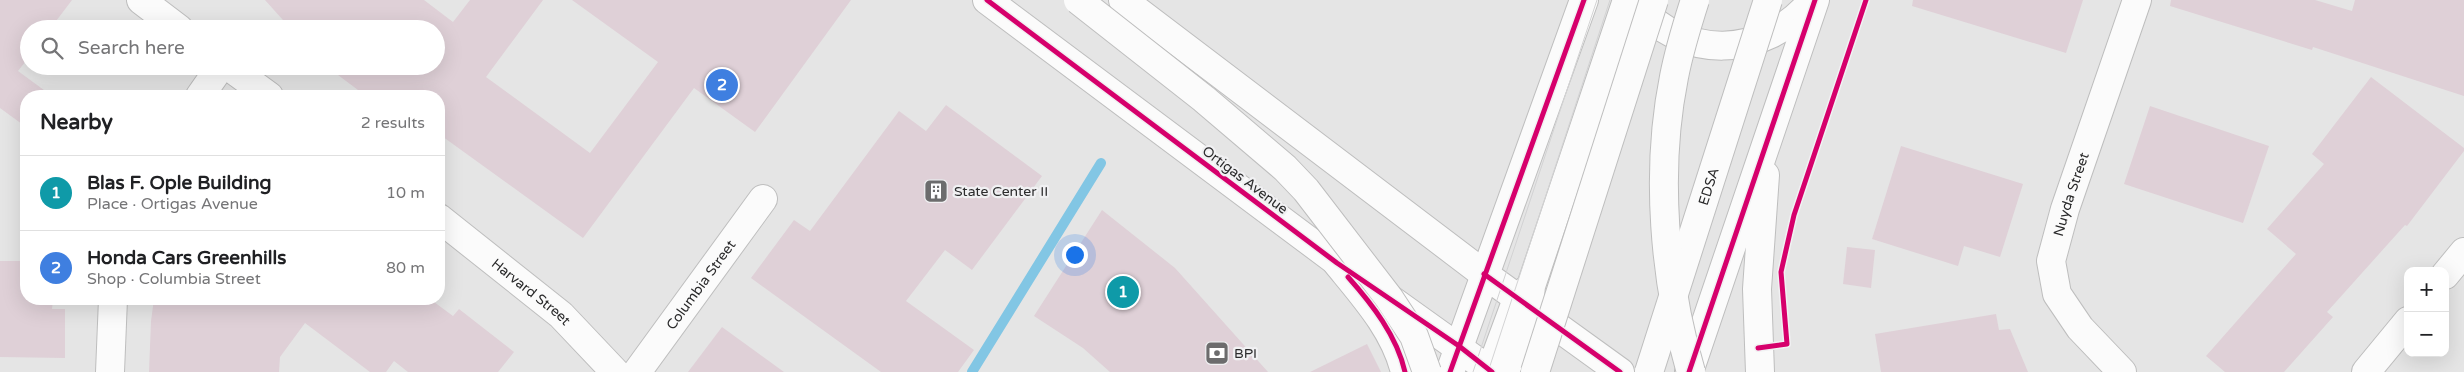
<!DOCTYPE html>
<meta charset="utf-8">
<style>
:root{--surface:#fff;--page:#f2f2f2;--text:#202124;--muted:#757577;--line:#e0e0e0;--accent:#0b8043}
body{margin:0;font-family:"Varela Round",sans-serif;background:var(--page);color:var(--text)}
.controls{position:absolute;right:15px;bottom:15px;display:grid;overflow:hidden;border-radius:10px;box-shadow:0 5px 20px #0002}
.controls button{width:45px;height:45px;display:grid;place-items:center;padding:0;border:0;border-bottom:1px solid var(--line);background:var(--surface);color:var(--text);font:25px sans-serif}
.you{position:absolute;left:1074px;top:254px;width:18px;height:18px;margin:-12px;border:4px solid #fff;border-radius:50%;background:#1a73e8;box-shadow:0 0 0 8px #1a73e833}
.badge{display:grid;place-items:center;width:32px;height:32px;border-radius:50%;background:var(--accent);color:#fff;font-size:16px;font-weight:700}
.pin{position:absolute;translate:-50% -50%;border:2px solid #fff;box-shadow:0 1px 5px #0006}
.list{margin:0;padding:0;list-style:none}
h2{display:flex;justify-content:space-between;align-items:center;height:65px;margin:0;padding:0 20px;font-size:21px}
h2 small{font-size:16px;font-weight:400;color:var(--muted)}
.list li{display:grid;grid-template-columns:32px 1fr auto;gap:15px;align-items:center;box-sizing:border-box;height:75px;padding:0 20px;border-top:1px solid var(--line)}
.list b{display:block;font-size:19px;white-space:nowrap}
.list p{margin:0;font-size:16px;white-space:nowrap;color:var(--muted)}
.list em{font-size:16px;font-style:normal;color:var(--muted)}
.icon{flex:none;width:28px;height:28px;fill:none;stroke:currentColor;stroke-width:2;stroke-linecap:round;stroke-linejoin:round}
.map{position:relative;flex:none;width:2464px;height:372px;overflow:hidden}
.search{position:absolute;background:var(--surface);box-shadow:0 5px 20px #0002;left:20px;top:20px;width:425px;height:55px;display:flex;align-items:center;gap:12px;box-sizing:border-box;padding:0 18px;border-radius:28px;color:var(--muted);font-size:19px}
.panel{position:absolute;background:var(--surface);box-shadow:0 5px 20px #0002;left:20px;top:90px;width:425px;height:215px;border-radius:20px}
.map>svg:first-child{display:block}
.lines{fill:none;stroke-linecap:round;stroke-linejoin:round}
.stream{stroke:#82c6e4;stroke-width:10}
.building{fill:#dfd0d7}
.minor-casing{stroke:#bebebe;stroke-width:30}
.major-casing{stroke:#bebebe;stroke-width:30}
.highway-casing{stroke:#bebebe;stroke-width:30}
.minor{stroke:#fbfbfb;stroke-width:28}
.major{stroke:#fbfbfb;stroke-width:28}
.highway{stroke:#fbfbfb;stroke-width:28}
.tram{stroke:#d3d3d4;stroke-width:1}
.highway-bridge-casing{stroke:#bebebe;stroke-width:30;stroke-linecap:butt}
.highway-bridge{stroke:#fbfbfb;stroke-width:28}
.cycleway-casing{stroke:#f1f1f3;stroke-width:8}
.cycleway{stroke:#d6006c;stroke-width:5}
.labels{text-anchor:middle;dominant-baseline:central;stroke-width:4.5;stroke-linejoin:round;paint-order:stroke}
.street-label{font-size:14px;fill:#2b2b2c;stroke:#f1f1f3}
.poi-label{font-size:14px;fill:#2b2b2c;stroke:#f1f1f3;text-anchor:start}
</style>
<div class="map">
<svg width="2464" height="372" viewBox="0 0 2464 372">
<rect width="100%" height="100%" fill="#e5e5e5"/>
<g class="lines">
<path class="stream" d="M972,372L1101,163"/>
</g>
<g class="building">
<path d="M0,0H72L50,29H29V57L18,71L52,96H26V127L0,108Z"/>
<path d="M265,0H424L453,22L470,0H543L486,77L590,153L658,62L572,0H851L755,132L694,88L583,238L439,134V96H366L326,66H436V29H291Z"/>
<path d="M1913,0H2083L2066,53L1912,6Z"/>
<path d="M2171,0H2315L2352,11L2355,0H2464V96L2313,47L2312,50L2170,6Z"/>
<path d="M2371,77L2464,148V151L2407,226L2405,225L2327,312L2333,317L2284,372H2225L2206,356L2296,254L2267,229L2324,164L2312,154Z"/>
<path d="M946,105L1042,176L972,270L945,250L906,301L974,350L958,372H881L751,278L794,220L810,231L899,111L926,131Z"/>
<path d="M2150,106L2269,146L2243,223L2124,184Z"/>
<path d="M1901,146L2023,184L2000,257L1964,246L1958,266L1872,239Z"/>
<path d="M1102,210L1175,268L1268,372H1110L1083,348L1034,316Z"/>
<path d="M1847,247L1875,250L1871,288L1843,284Z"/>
<path d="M0,261H26V299H53L52,309H65V358L0,357Z"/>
<path d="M154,299H430L453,316L459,309L514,352L498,372H408L394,361L386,372H370L305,323L280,357L279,372H149L151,321Z"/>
<path d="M1996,314L1999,330L2010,329L2028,372H1881L1875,334Z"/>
<path d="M722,327L784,372H688Z"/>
<path d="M1367,344L1381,372H1310Z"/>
</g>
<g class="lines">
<g class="minor-casing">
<g id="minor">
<path d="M141,0L179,29"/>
<path d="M228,66L269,96"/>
<path d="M200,96L221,66"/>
<path id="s1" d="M439,218L561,315L615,372"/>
<path d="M2445,275L2464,252"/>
<path d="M110,372L113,299"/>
<path id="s2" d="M637,372L763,199"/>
<path id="s3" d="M2122,372L2080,328L2057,294L2051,261L2065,209L2137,0"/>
<path d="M2366,372L2408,321"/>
</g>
</g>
<g class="major-casing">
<g id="major">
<path d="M987,0L1356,276"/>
<path d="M1123,0L1484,274L1620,372"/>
<path d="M1390,299L1492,372"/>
<path d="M1490,372L1517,299L1530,287"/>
</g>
</g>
<g class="highway-casing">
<g id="highway">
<path d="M1634,1C1682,62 1764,59 1812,1"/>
<path d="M1337,263C1364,296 1395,330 1405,372"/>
<path d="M1450,372L1584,0"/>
<path d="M1505,372L1529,307L1531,286L1627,0"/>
<path d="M1689,372L1815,0"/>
<path d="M1760,372L1757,289L1765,175"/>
</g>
</g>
<use href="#minor" class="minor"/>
<use href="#major" class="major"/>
<use href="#highway" class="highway"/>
<g class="tram">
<path d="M1473,372L1597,0"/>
<path d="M1488,372L1610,0"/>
</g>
<g class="highway-bridge-casing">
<g id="highway-bridge">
<path d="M1078,0L1204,99L1285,168L1306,190L1389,298L1414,336L1427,372"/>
<path d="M1535,372L1654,0"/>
<path id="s4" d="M1649,372L1768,0"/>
<path d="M1691,372C1664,281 1655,171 1674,77C1679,51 1687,25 1695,0"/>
</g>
</g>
<use href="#highway-bridge" class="highway-bridge"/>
<g class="cycleway-casing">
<g id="cycleway">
<path d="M987,0L1337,263L1459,346L1492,372"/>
<path d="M1484,274L1620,372"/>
<path d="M1348,277C1372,304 1397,336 1405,372"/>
<path d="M1758,348L1787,344L1781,272L1794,215L1866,0"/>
<path d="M1450,372L1584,0"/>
<path d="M1689,372L1815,0"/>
</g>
</g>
<use href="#cycleway" class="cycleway"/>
</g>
<defs>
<g id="building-square" transform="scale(1.25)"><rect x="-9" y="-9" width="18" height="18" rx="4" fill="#6c6c6d" stroke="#f1f1f3"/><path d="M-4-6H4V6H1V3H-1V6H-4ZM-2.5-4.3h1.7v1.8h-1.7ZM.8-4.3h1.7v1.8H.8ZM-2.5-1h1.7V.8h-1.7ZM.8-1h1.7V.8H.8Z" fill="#fff"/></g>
<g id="bank-square" transform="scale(1.25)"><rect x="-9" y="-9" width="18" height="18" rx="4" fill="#6c6c6d" stroke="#f1f1f3"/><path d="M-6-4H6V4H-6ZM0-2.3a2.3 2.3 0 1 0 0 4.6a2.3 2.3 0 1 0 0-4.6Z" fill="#fff"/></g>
</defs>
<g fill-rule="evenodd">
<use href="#building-square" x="936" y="191"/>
<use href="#bank-square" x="1217" y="353"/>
</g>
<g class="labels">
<g class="street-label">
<text transform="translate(1245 180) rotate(37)">Ortigas Avenue</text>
<text stroke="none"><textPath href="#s4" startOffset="195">EDSA</textPath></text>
<text stroke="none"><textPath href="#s3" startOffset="205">Nuyda Street</textPath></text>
<text stroke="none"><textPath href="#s2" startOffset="108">Columbia Street</textPath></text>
<text stroke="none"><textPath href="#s1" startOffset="118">Harvard Street</textPath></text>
</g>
<g class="poi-label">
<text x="954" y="191">State Center II</text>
<text x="1234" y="353">BPI</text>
</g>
</g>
</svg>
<div class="controls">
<button>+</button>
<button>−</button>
</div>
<div class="you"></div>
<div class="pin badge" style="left:1123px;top:292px;background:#0f9aa8">1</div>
<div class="pin badge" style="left:722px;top:85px;background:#3f7fe0">2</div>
<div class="search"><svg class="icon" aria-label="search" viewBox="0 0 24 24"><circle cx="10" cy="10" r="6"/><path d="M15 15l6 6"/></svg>Search here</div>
<section class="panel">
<h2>Nearby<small>2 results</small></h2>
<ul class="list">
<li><span class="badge" style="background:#0f9aa8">1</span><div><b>Blas F. Ople Building</b><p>Place · Ortigas Avenue</p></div><em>10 m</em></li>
<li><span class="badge" style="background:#3f7fe0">2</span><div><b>Honda Cars Greenhills</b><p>Shop · Columbia Street</p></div><em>80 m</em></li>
</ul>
</section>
</div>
